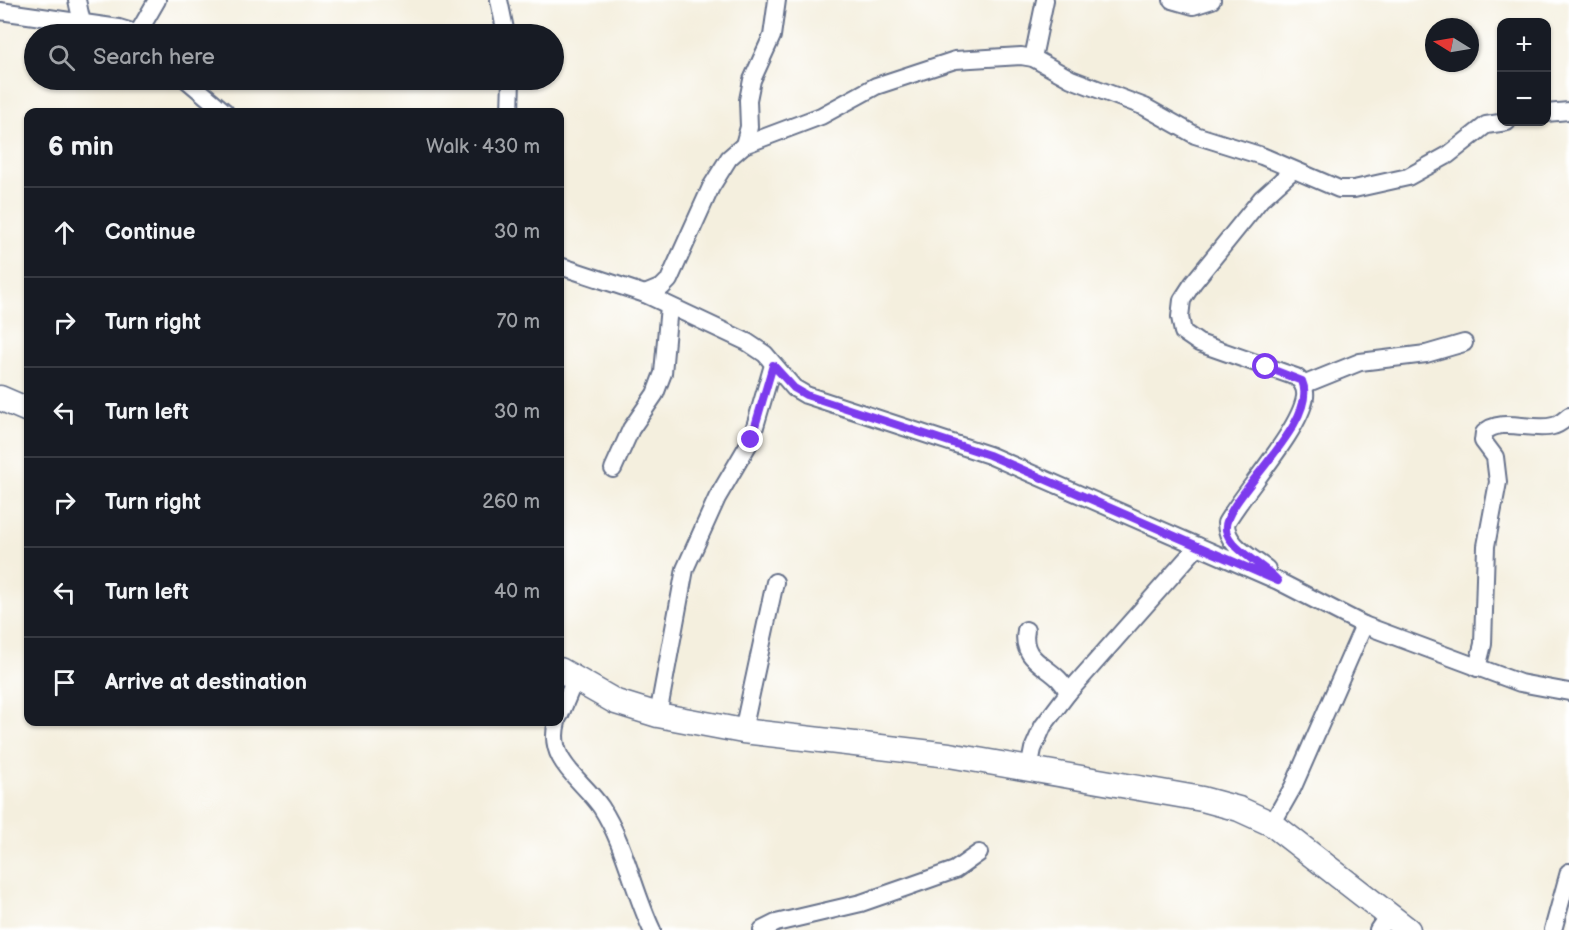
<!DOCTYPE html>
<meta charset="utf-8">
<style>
:root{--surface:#171b24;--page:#242831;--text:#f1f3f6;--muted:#9ea1a6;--line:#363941}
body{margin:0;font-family:"Balsamiq Sans",sans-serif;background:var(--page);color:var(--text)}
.controls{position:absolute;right:18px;top:18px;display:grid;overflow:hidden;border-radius:12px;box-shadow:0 2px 4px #0004}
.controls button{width:54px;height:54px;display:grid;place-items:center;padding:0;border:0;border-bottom:2px solid var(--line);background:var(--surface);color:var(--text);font:30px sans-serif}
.compass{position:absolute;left:1425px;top:18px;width:54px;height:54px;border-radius:50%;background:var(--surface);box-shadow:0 2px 4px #0004;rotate:281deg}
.stop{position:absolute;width:18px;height:18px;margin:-14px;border:4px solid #7c3aed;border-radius:50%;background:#fff}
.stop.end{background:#7c3aed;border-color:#fff;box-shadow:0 2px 6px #0008}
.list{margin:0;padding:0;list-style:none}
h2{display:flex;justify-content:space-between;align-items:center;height:78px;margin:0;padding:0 24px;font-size:26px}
h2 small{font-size:20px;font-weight:400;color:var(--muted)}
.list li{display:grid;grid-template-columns:39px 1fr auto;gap:18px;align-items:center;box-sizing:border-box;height:90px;padding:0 24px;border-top:2px solid var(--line)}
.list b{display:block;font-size:22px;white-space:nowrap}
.list em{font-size:20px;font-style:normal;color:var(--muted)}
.icon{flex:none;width:33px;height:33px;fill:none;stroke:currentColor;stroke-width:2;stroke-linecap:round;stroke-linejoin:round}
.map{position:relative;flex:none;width:1569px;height:930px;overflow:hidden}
.search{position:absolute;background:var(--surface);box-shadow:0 2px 4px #0004;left:24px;top:24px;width:540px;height:66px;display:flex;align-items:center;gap:15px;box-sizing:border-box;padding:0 21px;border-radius:33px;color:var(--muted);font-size:22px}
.panel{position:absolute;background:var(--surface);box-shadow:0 2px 4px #0004;left:24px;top:108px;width:540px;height:618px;border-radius:12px}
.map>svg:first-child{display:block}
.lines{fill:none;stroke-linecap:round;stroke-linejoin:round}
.street-casing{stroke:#67728b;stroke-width:20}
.secondary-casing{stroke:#67728b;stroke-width:27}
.street{stroke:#fff;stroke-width:16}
.secondary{stroke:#fff;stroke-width:24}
.route{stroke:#7c3aed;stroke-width:8}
</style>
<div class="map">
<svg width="1569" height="930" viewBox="0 0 1569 930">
<rect width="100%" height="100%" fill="#fff"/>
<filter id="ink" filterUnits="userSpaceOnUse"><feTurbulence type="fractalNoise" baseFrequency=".0167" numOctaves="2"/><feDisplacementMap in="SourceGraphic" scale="12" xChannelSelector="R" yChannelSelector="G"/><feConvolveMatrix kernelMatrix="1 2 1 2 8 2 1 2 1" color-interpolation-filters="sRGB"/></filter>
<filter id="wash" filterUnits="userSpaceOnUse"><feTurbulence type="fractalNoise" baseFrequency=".008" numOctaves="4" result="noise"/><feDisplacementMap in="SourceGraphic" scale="24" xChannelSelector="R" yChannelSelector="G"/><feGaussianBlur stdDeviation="1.35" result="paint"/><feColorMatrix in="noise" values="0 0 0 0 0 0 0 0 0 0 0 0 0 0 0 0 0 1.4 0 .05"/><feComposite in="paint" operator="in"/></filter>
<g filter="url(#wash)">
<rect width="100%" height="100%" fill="#f4efde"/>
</g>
<g filter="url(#ink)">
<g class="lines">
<g class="street-casing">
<g id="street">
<path d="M77,0L82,23"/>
<path d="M499,0L506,34"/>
<path d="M1172,0L1193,6L1212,0"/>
<path d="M0,11L119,28L139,34"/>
<path d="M138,33L157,0"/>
<path d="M1033,58L1045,0"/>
<path d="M187,80L225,112"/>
<path d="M510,112L511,80"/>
<path d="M1546,113L1569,111"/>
<path d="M744,145L749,127L748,100L752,80L772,36L777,0"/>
<path d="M560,266L645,294L747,342L765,354L794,388L806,395L989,455L1278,581L1364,625L1520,683L1569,692"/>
<path d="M645,294L662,287L669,280L711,187L729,158L744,145L821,116L876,86L955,60L1021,56L1033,58L1071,79L1145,107L1195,135L1262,156L1339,189H1354L1408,177L1448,155L1486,125L1507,122"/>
<path d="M1303,385L1360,362L1426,354L1464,343"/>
<path d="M613,469L631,429L655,394L663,373L669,306"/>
<path d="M1267,569C1252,557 1226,546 1226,523C1245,490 1300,430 1305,397C1306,388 1303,382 1296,377L1199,343L1183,332L1180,317L1182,300L1193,283L1261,199L1292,171"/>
<path d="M1026,630C1019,665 1058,666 1068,693"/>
<path d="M1477,668L1483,644L1486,546L1498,482L1495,457L1483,441L1484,433C1500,416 1532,432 1553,426C1559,425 1564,420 1569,416"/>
<path d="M560,715L575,679"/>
<path d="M658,715L685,569L717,498L751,440L773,365"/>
<path d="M557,722C546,761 582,779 601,807C625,844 633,890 652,930"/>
<path d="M743,731L775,582"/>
<path d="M1029,769L1033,749L1043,726L1068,693L1198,546"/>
<path d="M1272,824L1293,787L1364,625"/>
<path d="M762,930L776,923L861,903L907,887L955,870L979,853"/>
<path d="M1378,930L1389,914"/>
<path d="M1553,930L1569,872"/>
</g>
</g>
<g class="secondary-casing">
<g id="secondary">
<path d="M0,398L28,410"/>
<path d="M560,670L616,702L658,715L743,731L949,755L1202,799L1239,809L1272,824L1408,930"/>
</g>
</g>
<use href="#street" class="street"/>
<use href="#secondary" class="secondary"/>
</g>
</g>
<g class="lines" filter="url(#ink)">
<path class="route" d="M751,440L773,365L794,388L806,395L989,455L1278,581C1265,565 1229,549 1226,530C1221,500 1321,423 1302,381L1266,367"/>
</g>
</svg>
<div class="controls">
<button>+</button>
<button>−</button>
</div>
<svg class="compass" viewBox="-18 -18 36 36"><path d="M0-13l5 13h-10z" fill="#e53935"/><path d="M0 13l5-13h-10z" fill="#9ea1a6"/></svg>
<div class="stop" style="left:1266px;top:367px"></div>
<div class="stop end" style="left:751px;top:440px"></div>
<div class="search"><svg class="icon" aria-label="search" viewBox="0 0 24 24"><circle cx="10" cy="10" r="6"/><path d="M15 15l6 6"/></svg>Search here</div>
<section class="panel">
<h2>6 min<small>Walk · 430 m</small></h2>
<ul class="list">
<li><svg class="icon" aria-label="ahead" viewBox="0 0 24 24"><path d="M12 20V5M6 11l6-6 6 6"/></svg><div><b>Continue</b></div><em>30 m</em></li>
<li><svg class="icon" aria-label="right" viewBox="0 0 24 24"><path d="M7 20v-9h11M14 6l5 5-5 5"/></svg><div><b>Turn right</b></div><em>70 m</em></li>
<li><svg class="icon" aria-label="left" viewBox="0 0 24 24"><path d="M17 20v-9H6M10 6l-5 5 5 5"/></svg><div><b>Turn left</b></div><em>30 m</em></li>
<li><svg class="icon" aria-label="right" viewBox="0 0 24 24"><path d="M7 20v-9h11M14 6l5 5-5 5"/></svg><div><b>Turn right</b></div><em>260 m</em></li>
<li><svg class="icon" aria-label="left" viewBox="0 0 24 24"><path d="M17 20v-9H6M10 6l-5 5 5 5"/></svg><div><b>Turn left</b></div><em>40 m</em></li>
<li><svg class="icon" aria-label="arrive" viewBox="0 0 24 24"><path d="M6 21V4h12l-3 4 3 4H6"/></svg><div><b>Arrive at destination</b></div></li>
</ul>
</section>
</div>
